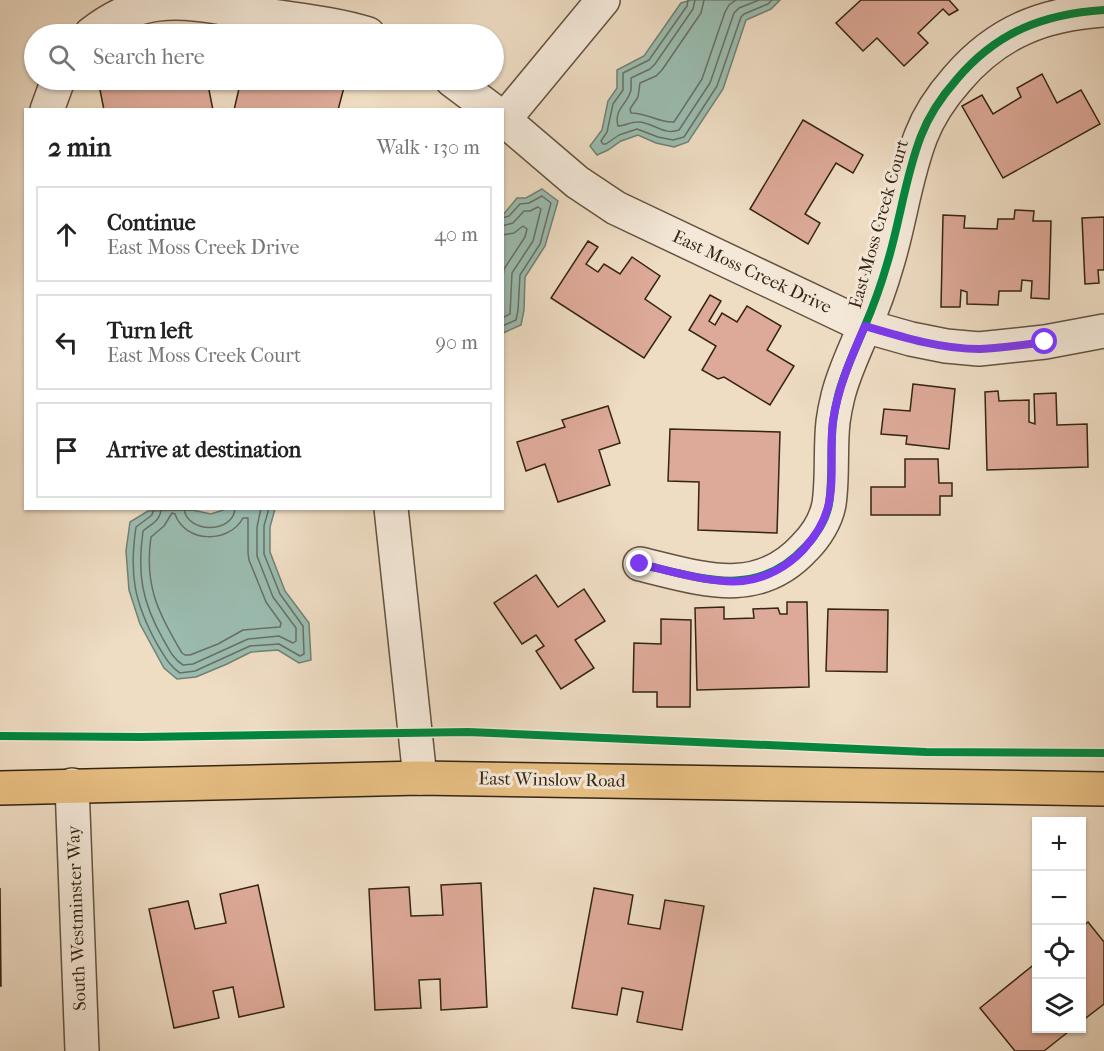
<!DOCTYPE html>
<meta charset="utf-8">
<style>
:root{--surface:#fff;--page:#f2f2f2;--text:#222;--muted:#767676;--line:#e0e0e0}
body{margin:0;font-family:"IM FELL French Canon",serif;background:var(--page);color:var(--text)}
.controls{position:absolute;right:18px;bottom:18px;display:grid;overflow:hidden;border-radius:0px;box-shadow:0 2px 4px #0004}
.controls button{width:54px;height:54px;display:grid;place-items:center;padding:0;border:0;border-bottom:2px solid var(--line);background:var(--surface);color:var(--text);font:30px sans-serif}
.stop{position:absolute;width:18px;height:18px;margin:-14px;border:4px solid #7c3aed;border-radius:50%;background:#fff}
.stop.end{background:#7c3aed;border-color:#fff;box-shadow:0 2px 6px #0008}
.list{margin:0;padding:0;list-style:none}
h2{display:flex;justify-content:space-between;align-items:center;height:78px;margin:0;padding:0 24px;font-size:26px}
h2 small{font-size:20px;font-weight:400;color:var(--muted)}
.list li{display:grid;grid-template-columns:39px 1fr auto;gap:18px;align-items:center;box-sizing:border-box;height:96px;margin:0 12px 12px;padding:0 12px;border:2px solid var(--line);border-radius:0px}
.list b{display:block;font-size:22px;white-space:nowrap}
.list p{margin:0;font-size:20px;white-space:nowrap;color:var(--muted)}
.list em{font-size:20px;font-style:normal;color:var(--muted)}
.icon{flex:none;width:33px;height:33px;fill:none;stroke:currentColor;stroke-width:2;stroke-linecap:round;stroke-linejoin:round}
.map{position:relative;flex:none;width:1104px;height:1051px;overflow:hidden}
.search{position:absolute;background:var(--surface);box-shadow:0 2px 4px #0004;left:24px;top:24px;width:480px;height:66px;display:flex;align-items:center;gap:15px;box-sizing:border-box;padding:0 21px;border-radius:33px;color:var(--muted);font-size:22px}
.panel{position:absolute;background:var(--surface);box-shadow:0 2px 4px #0004;left:24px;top:108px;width:480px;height:402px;border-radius:0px}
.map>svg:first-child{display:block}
.water{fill:#9abcb0;stroke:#728071;stroke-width:1.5}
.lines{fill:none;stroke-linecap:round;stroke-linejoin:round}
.shore{stroke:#687062;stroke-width:1.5}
.building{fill:#dda998;stroke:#352513;stroke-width:1.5}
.minor-casing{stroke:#63533f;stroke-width:36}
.major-casing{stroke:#352513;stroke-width:36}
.minor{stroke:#f4e8d8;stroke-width:33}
.major{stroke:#e7be82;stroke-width:33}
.cycleway-casing{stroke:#f4e8d8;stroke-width:11}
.cycleway{stroke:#00873e;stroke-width:8}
.route{stroke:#7c3aed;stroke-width:8}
.labels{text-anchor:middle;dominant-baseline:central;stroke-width:6;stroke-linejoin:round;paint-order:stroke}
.street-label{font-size:18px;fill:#352513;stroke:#f4e8d8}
</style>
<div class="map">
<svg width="1104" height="1051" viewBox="0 0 1104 1051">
<rect width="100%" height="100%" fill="#eedcc3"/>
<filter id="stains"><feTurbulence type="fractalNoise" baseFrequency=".00333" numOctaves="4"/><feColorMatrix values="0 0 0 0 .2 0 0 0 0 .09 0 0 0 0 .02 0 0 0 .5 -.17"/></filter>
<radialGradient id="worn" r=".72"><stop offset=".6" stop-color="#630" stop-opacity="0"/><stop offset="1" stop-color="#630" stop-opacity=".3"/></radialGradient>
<g class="water">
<path d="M691,0H780L771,9L746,20L723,89L688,142L674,147L656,143L638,135L621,141L608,150L597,155L590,146L602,130L608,101L617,88V70L644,56L681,3Z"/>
<path d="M542,189L558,201L545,246L525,277L524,310L521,325L503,333V215L517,198H526Z"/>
<path d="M229,508L275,509L270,527V552L285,591L309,623L311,660L299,663L278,650L251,652L227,664L196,677L177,679L164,668L140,624L129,590L126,551L130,522L148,511L192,510L211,514Z"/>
</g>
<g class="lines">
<g class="shore">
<path d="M688,0L687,6L649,60L623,73V90L613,104L607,132L601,141L603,144H606L619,135L637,129L658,137L673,140L684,137L717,86L741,17L744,14L768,4L772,0"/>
<path d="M695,0L693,9L655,64L650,69L631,78C631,83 632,89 630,93C625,106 614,110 618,126C624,126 631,122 637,122C652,121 663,136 679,130L710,83L734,13L739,8L759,0"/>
<path d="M704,0L701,13L662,70L656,76L640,83L638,97L630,109L631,113C648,113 659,123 674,122L702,79L725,12L729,5L736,0"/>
<path d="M502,218L509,216L520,204L529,203L542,196L551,203L540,244L520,275L518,310L516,320L502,326"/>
<path d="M502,226L513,223L524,211H530L538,207L541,209L533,241L512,273L510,314L502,318"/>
<path d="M502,235L514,233L523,226L527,229L525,237L504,269L502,286"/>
<path d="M154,508L152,515L136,527C129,574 134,602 157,644C164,655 169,666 180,673L195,671L250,646L279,644L300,656L304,654L303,626L280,594L264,554V526L269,508"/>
<path d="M161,508C161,521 151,524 143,531C137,574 142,602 163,639C169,649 173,659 183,665L193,664L248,639L279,636L293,643L296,641V628L273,597L257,556V527L261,508"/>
<path d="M184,508C186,534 234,534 235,508"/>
<path d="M172,513L175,514C185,543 229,544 243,518H248V553L249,560L266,602L281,623L280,627L243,630L218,644L190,655H185L182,653C158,613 144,585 151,537L164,526Z"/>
</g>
</g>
<g class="building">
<path d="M861,0H949L958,10L949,15L943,9L918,33L928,43L904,66L877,38L863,51L836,23Z"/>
<path d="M1042,74L1057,103L1081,90L1100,124L1003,178L962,106L982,95L993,114L1021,97L1017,88Z"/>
<path d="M98,80H207L213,110H104Z"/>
<path d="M241,80H346L338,110H234Z"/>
<path d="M803,120L863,155L853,173L836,163L805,214L820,223L808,244L750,209Z"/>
<path d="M1015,210L1034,211L1033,221H1051L1049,299L1031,298L1032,281L1022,280L1021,291H999L998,305L967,304V292L961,290L960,307H941L943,215L965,216L964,228L997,229L998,219H1014Z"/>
<path d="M1104,217V270H1098L1099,283L1085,284L1082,218Z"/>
<path d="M588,241L598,247L586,264L598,272L604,264L620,274L632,257L660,276L645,299L671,317L644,358L551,298Z"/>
<path d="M710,295L721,301L709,321L715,325L722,313L737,322L747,306L781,326L767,350L794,366L770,405L724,377L718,379L702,370L716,346L689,330Z"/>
<path d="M913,384L955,389L949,449L906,444L907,436L881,434L884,409L910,411Z"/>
<path d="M998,391L999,401L1029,400V422L1035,424L1034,394L1056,393L1057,425L1087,424L1088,467L987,470L985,392Z"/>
<path d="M608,406L620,443L599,450L610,485L558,502L545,464L526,471L517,442L565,427L562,420Z"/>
<path d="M670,429L780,432L777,533L698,530L699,482L668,481Z"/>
<path d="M905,459H938L939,483H952V496H940V515H871V487H905Z"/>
<path d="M536,575L558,607L584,589L605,621L575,640L594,668L561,689L536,651L544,646L536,635L522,644L494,603Z"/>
<path d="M787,602H807L809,687L697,690L695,608L724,607V619L754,618L753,609L778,608L780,614H787Z"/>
<path d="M828,609L888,610L887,672L826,671Z"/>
<path d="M661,619L691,620L690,707H657V692H633L634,643L661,644Z"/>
<path d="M481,883L487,1007L441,1010L440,979L419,980L421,1008L375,1010L369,889L409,887L411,916L443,915L441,885Z"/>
<path d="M258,885L284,1007L239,1017L233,987L213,991L219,1018L174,1028L149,909L188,901L195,929L226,923L220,894Z"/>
<path d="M0,888L1,986H0Z"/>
<path d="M594,888L633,895L628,924L660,929L665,900L704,906L682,1030L637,1022L643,992L622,988L617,1015L572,1008Z"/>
<path d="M1088,922L1104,942V1004L1082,1021V927Z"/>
<path d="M1036,963V1028H1073L1044,1051H1015L980,1008Z"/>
</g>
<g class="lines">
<g class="minor-casing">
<g id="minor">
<path d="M91,34C110,19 133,7 158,4C191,0 226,9 259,14C295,20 333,23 368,34"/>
<path d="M452,80L492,110"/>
<path d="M47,110L58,80"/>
<path d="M502,118L577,182L616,208L865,326L911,339L946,346L979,349L1045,342L1104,331"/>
<path d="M502,122L603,0"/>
<path d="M391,508L420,778"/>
<path d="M640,564C700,578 757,600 805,547C816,536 826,520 829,504C833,477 830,449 833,422C834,414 836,404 838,396C844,372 855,350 864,328C873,307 881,285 887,264C900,222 905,177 921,136C929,115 942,96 957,79C997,32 1043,14 1104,10"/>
<path d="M72,785L82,1051"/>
</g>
</g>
<g class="major-casing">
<path id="major" d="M0,788L420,778L1104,789"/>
</g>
<use href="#minor" class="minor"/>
<use href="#major" class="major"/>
<g class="cycleway-casing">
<g id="cycleway">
<path d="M640,564C700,578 757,600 805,547C816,536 826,520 829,504C833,477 830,449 833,422C834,414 836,404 838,396C844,372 855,350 864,328C873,307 881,285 887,264C900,222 905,177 921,136C929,115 942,96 957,79C997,32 1043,14 1104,10"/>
<path d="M0,736L141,737L468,732L926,752L1104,753"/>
</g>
</g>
<use href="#cycleway" class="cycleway"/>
</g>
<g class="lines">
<path class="route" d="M640,564C671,571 712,584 743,581C765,579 788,566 803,550C814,538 824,523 828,507C835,480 829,448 833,421C838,387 852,356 865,326C902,337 941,349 980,349C1002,348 1024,345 1045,342"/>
</g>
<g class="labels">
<g class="street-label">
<text transform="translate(879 224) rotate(-74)">East Moss Creek Court</text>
<text transform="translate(752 272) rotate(25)">East Moss Creek Drive</text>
<text transform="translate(552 780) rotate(1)">East Winslow Road</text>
<text transform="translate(77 918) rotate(-92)">South Westminster Way</text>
</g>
</g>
<rect width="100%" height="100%" filter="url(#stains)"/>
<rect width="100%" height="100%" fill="url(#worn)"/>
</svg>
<div class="controls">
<button>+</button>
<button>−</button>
<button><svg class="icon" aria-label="locate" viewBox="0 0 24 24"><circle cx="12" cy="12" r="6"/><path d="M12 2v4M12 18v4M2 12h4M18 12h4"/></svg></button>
<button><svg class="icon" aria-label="layers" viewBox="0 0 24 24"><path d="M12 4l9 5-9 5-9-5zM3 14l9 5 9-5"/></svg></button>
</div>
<div class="stop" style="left:1045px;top:342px"></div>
<div class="stop end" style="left:640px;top:564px"></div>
<div class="search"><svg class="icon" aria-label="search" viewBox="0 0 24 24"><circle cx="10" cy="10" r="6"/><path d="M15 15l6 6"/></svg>Search here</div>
<section class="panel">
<h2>2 min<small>Walk · 130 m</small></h2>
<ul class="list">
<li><svg class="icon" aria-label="ahead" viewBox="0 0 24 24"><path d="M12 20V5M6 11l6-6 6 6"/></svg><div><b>Continue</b><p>East Moss Creek Drive</p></div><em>40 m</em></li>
<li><svg class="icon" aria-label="left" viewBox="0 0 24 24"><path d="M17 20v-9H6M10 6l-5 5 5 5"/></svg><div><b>Turn left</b><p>East Moss Creek Court</p></div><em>90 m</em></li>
<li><svg class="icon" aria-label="arrive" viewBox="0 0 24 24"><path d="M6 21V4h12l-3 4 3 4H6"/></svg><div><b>Arrive at destination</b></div></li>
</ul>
</section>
</div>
